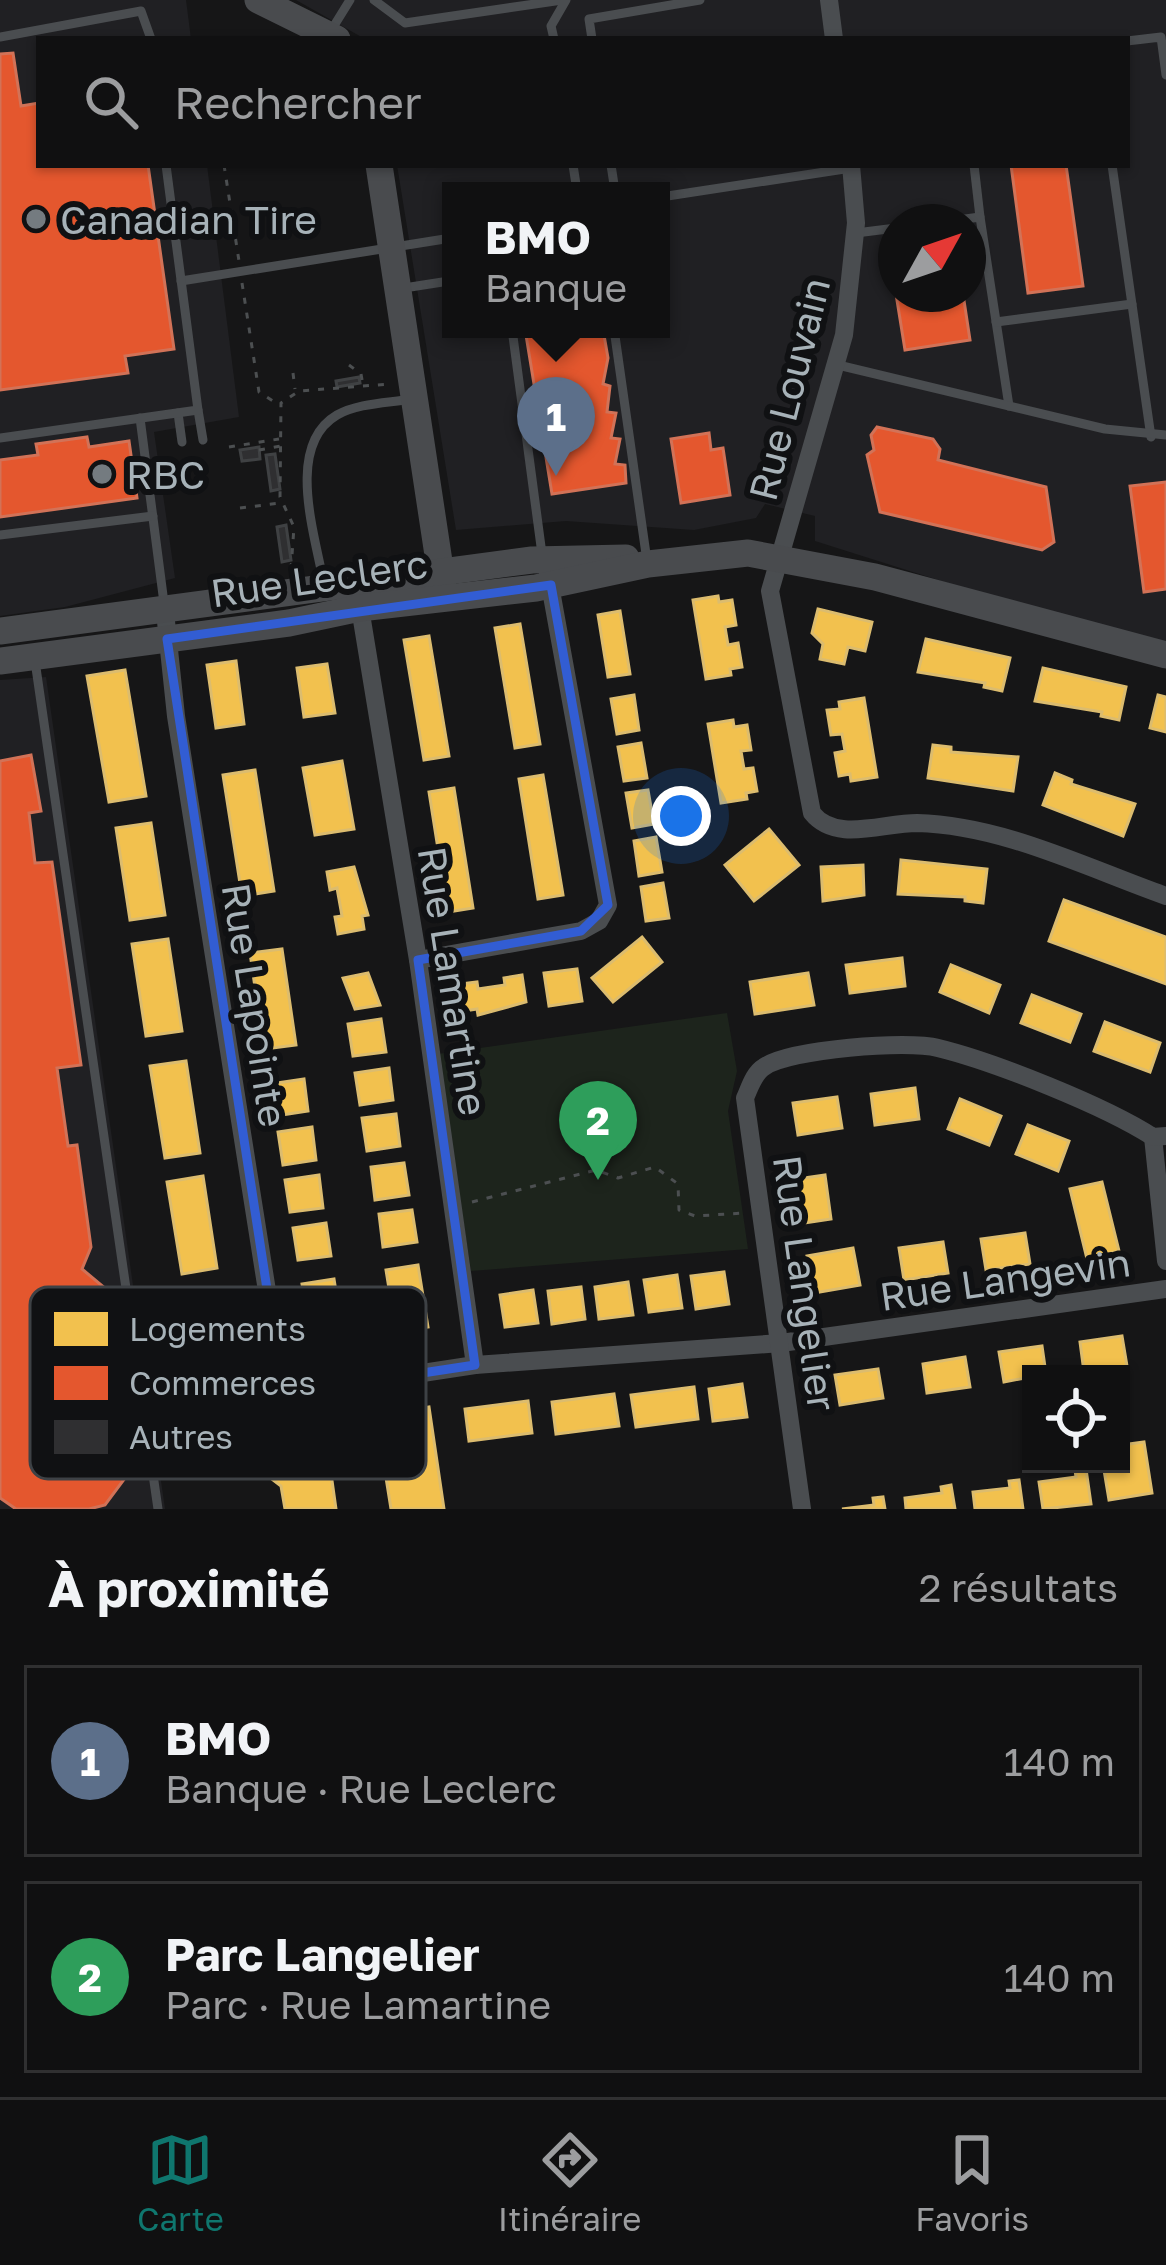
<!DOCTYPE html>
<html lang="fr">
<meta charset="utf-8">
<style>
:root{--surface:#101011;--page:#19191a;--text:#f1f3f6;--muted:#9c9d9f;--line:#303031;--accent:#0f766e}
body{margin:0;font-family:"Golos Text",sans-serif;background:var(--page);color:var(--text)}
.controls{position:absolute;right:36px;bottom:36px;display:grid;overflow:hidden;border-radius:0px;box-shadow:0 3px 9px #0004}
.controls button{width:108px;height:108px;display:grid;place-items:center;padding:0;border:0;border-bottom:3px solid var(--line);background:var(--surface);color:var(--text);font:60px sans-serif}
.compass{position:absolute;left:878px;top:204px;width:108px;height:108px;border-radius:50%;background:var(--surface);box-shadow:0 3px 9px #0004;rotate:50deg}
.you{position:absolute;left:681px;top:816px;width:42px;height:42px;margin:-30px;border:9px solid #fff;border-radius:50%;background:#1a73e8;box-shadow:0 0 0 18px #1a73e833}
.badge{display:grid;place-items:center;width:78px;height:78px;border-radius:50%;background:var(--accent);color:#fff;font-size:39px;font-weight:700}
.pin{position:absolute;translate:-50% -99px;filter:drop-shadow(0 3px 6px #0008)}
.pin::after{content:'';position:absolute;top:63px;width:42px;height:36px;background:inherit;clip-path:polygon(0 0,100% 0,50% 100%)}
.popup{position:absolute;left:442px;top:182px;width:228px;height:156px;box-sizing:border-box;display:grid;place-content:center;border-radius:0px;background:var(--surface);filter:drop-shadow(0 3px 9px #0005);font-size:39px;white-space:nowrap;color:var(--muted)}
.popup b{font-size:45px;color:var(--text)}
.popup::after{content:'';position:absolute;left:50%;top:100%;margin-left:-24px;border:24px solid transparent;border-top-color:var(--surface)}
.list{margin:0;padding:0;list-style:none}
h2{display:flex;justify-content:space-between;align-items:center;height:156px;margin:0;padding:0 48px;font-size:51px}
h2 small{font-size:39px;font-weight:400;color:var(--muted)}
.list li{display:grid;grid-template-columns:78px 1fr auto;gap:36px;align-items:center;box-sizing:border-box;height:192px;margin:0 24px 24px;padding:0 24px;border:3px solid var(--line);border-radius:0px}
.list b{display:block;font-size:45px;white-space:nowrap}
.list p{margin:0;font-size:39px;white-space:nowrap;color:var(--muted)}
.list em{font-size:39px;font-style:normal;color:var(--muted)}
.icon{flex:none;width:66px;height:66px;fill:none;stroke:currentColor;stroke-width:2;stroke-linecap:round;stroke-linejoin:round}
.map{position:relative;flex:none;width:1166px;height:1509px;overflow:hidden}
.search{position:absolute;background:var(--surface);box-shadow:0 3px 9px #0004;left:36px;right:36px;top:36px;height:132px;display:flex;align-items:center;gap:30px;box-sizing:border-box;padding:0 42px;border-radius:0px;color:var(--muted);font-size:45px}
.sheet{height:588px;background:var(--surface)}
nav{display:flex;justify-content:space-around;align-items:center;box-sizing:border-box;height:168px;border-top:3px solid var(--line);background:var(--surface);font-size:33px;color:var(--muted)}
nav a{display:grid;justify-items:center;gap:6px}
nav .on{color:var(--accent)}
.map>svg:first-child{display:block}
.built{fill:#202023;fill-rule:evenodd}
.green{fill:#1d241c}
.homes{fill:#f2c14e;stroke:#dcbc6e;stroke-width:3}
.shops{fill:#e4572e;stroke:#d27257;stroke-width:3}
.building{fill:#2f2f31;stroke:#3f4143;stroke-width:3}
.lines{fill:none;stroke-linecap:round;stroke-linejoin:round}
.path{stroke:#4c4f51;stroke-width:3;stroke-dasharray:6 9;stroke-linecap:butt}
.lane{stroke:#4a4d50;stroke-width:9}
.street{stroke:#4a4d50;stroke-width:18}
.secondary{stroke:#494b4e;stroke-width:27}
.marked{fill:none;stroke:#325dd3;stroke-width:9;stroke-linejoin:round}
.poi-dot{fill:#747b80;stroke:#101113;stroke-width:4.5}
.labels{text-anchor:middle;dominant-baseline:central;stroke-width:12;stroke-linejoin:round;paint-order:stroke}
.poi-label{font-size:39px;fill:#a7b2b8;stroke:#101113;text-anchor:start}
.street-label{font-size:39px;fill:#a7b2b8;stroke:#101113}
.key{fill:#101113;stroke:#3d4145;stroke-width:3}
.key-label{font-size:33px;fill:#a7b2b8}
</style>
<div class="map">
<svg width="1166" height="1509" viewBox="0 0 1166 1509">
<rect width="100%" height="100%" fill="#161617"/>
<g class="built">
<path d="M0,0H186L191,39H39V165H207L239,417L154,432L175,578L65,607L0,616Z"/>
<path d="M296,0H1166V652L815,541V516L765,504L756,518L694,530L566,521L456,530L397,165H1127V39H365ZM451,191H661V329H451ZM896,222H968V294H896Z"/>
<path d="M46,677L165,1509H0V680Z"/>
</g>
<path class="green" d="M727,1013L737,1071L728,1111L748,1249L471,1271L438,1054Z"/>
<g class="homes">
<path d="M718,596L719,602L732,600L736,625L725,627L728,645L738,643L742,667L730,669L731,675L706,679L693,600Z"/>
<path d="M818,609L872,622L865,651L848,647L844,664L820,659L823,644L812,633Z"/>
<path d="M620,611L630,674L608,677L598,615Z"/>
<path d="M520,624L540,744L515,748L495,628Z"/>
<path d="M429,636L449,756L424,760L404,640Z"/>
<path d="M926,639L1010,658L1002,691L984,687L985,683L918,672Z"/>
<path d="M236,661L244,724L216,728L207,665Z"/>
<path d="M327,664L335,713L304,717L297,668Z"/>
<path d="M1043,668L1126,687L1119,720L1101,716L1102,712L1035,701Z"/>
<path d="M125,670L146,796L109,802L87,676Z"/>
<path d="M634,695L639,730L617,734L611,699Z"/>
<path d="M1158,695L1166,697V732L1150,728Z"/>
<path d="M864,698L877,777L851,781L850,774L839,776L835,753L845,751L842,734L831,735L827,710L840,709L839,702Z"/>
<path d="M733,720L734,727L747,725L751,750L741,751L744,769L753,768L757,791L746,793L747,799L721,803L708,724Z"/>
<path d="M641,743L647,778L624,781L618,747Z"/>
<path d="M933,745L951,747V752L1018,757L1013,791L928,778Z"/>
<path d="M342,761L354,829L315,835L303,768Z"/>
<path d="M255,770L274,891L242,896L223,775Z"/>
<path d="M1055,773L1072,780L1071,784L1135,804L1123,836L1043,805Z"/>
<path d="M543,775L563,895L538,899L519,779Z"/>
<path d="M454,788L473,908L448,912L429,792Z"/>
<path d="M648,790L654,824L632,828L626,793Z"/>
<path d="M151,823L165,915L130,920L116,828Z"/>
<path d="M769,829L799,865L754,901L725,865Z"/>
<path d="M656,837L662,872L639,876L634,841Z"/>
<path d="M901,860L987,869L983,903L965,901V897L898,894Z"/>
<path d="M863,865L864,895L823,901L821,867Z"/>
<path d="M354,867L368,915L362,916L364,929L338,934L335,917L342,916L337,888L330,890L327,872Z"/>
<path d="M663,883L669,918L646,921L641,887Z"/>
<path d="M1064,900L1166,937V984L1049,941Z"/>
<path d="M642,937L662,962L613,1002L592,978Z"/>
<path d="M168,939L182,1031L146,1036L132,944Z"/>
<path d="M282,949L296,1045L264,1049L250,953Z"/>
<path d="M902,958L905,986L850,993L846,965Z"/>
<path d="M951,965L1000,985L989,1013L940,992Z"/>
<path d="M577,969L582,1001L549,1006L544,973Z"/>
<path d="M368,973L380,1005L355,1009L343,978Z"/>
<path d="M808,973L814,1005L755,1014L750,982Z"/>
<path d="M522,975L526,1002L478,1015L477,1009L464,1011L460,984L477,982L478,989L505,985L504,978Z"/>
<path d="M1032,995L1081,1014L1070,1042L1021,1023Z"/>
<path d="M381,1019L386,1052L353,1056L348,1024Z"/>
<path d="M1105,1022L1160,1043L1150,1072L1094,1051Z"/>
<path d="M186,1061L200,1153L165,1158L150,1066Z"/>
<path d="M389,1068L393,1100L360,1105L355,1073Z"/>
<path d="M304,1079L308,1111L275,1116L270,1084Z"/>
<path d="M915,1088L919,1119L875,1125L871,1094Z"/>
<path d="M837,1097L842,1128L798,1135L793,1103Z"/>
<path d="M960,1099L1001,1116L989,1145L948,1129Z"/>
<path d="M396,1114L400,1146L367,1151L362,1118Z"/>
<path d="M1028,1125L1069,1141L1058,1171L1016,1154Z"/>
<path d="M312,1127L316,1160L283,1165L278,1132Z"/>
<path d="M404,1163L409,1195L375,1200L371,1167Z"/>
<path d="M319,1175L323,1208L290,1212L285,1180Z"/>
<path d="M825,1175L831,1219L804,1223L797,1179Z"/>
<path d="M203,1176L217,1268L182,1274L167,1182Z"/>
<path d="M1102,1182L1119,1251L1087,1259L1070,1189Z"/>
<path d="M412,1210L417,1242L383,1247L379,1214Z"/>
<path d="M326,1223L331,1256L298,1260L293,1228Z"/>
<path d="M1025,1233L1030,1264L986,1270L981,1239Z"/>
<path d="M943,1242L948,1273L904,1280L899,1248Z"/>
<path d="M853,1248L860,1285L814,1293L807,1256Z"/>
<path d="M418,1265L428,1327L396,1332L386,1270Z"/>
<path d="M724,1272L729,1304L696,1309L691,1276Z"/>
<path d="M677,1275L682,1308L649,1312L644,1280Z"/>
<path d="M334,1279L344,1342L312,1347L302,1284Z"/>
<path d="M628,1282L633,1315L599,1319L595,1287Z"/>
<path d="M581,1287L585,1319L552,1324L548,1291Z"/>
<path d="M533,1290L538,1323L505,1327L500,1295Z"/>
<path d="M222,1295L228,1336L188,1342L182,1301Z"/>
<path d="M1122,1336L1127,1366L1084,1372L1080,1342Z"/>
<path d="M1042,1346L1046,1374L1004,1382L999,1352Z"/>
<path d="M965,1357L970,1387L927,1393L923,1364Z"/>
<path d="M878,1369L883,1398L840,1405L835,1375Z"/>
<path d="M212,1371L329,1459L336,1509H285L281,1486L181,1410Z"/>
<path d="M742,1384L747,1417L713,1421L709,1389Z"/>
<path d="M694,1387L698,1419L636,1427L631,1395Z"/>
<path d="M614,1394L619,1426L556,1434L552,1402Z"/>
<path d="M528,1401L532,1433L469,1441L465,1409Z"/>
<path d="M429,1407L444,1509H391L376,1415Z"/>
<path d="M1144,1442L1152,1493L1109,1500L1103,1464H1121V1445Z"/>
<path d="M1086,1469L1091,1504L1043,1509L1039,1482L1076,1477L1075,1470Z"/>
<path d="M1019,1480L1023,1509H975L973,1492L1010,1488L1009,1481Z"/>
<path d="M951,1485L955,1509H906L905,1498L942,1493L941,1487Z"/>
<path d="M883,1497L885,1509H842L874,1505L873,1498Z"/>
</g>
<g class="shops">
<path d="M13,53L21,106L39,103V165H148L174,349L125,356L128,373L0,390V54Z"/>
<path d="M1011,165H1066L1083,286L1028,293Z"/>
<path d="M896,294H963L970,340L905,350Z"/>
<path d="M525,329H596L604,335L608,358L603,384L610,386L607,412L616,413L611,438L620,439L615,464L625,465L626,483L552,494Z"/>
<path d="M877,427L933,439L940,449L938,460L1046,487L1054,542L1042,550L880,512L867,455L874,450L871,435Z"/>
<path d="M709,433L711,450L723,448L730,495L681,503L671,439Z"/>
<path d="M87,437L89,447L129,441L137,498L0,517V460L38,455L36,444Z"/>
<path d="M1166,482V589L1144,592L1130,486Z"/>
<path d="M31,755L41,811L29,813L35,863L52,862L81,1065L57,1068L68,1146L77,1145L91,1247L82,1269L112,1294L115,1321H106L123,1448L137,1446V1462L105,1505L89,1509H16L0,1498V761Z"/>
</g>
<g class="building">
<path d="M359,377L360,383L337,387L336,381Z"/>
<path d="M259,447L260,459L242,461L240,450Z"/>
<path d="M275,454L280,489L271,491L266,455Z"/>
<path d="M286,525L291,560L282,562L277,527Z"/>
</g>
<g class="lines">
<g class="path">
<path d="M224,165L239,261"/>
<path d="M242,283L259,392L279,405"/>
<path d="M349,365L361,374L363,385"/>
<path d="M293,373L295,389"/>
<path d="M229,447L279,439"/>
<path d="M259,450L281,446"/>
<path d="M240,508L280,503"/>
<path d="M291,569L294,527L280,497L281,403L299,391L390,384"/>
<path d="M472,1202L596,1170L618,1178L655,1167L678,1184L679,1210L695,1216L744,1213"/>
</g>
<g class="lane">
<path d="M374,0L405,23L562,0"/>
<path d="M332,29L350,0"/>
<path d="M0,37L141,11L151,39"/>
<path d="M554,39L551,26L566,0"/>
<path d="M592,39L589,19L700,0"/>
<path d="M1127,41L1161,37L1166,75"/>
<path d="M573,165L577,191"/>
<path d="M611,165L615,191"/>
<path d="M974,165L980,217"/>
<path d="M1112,165L1151,437"/>
<path d="M661,197L851,168"/>
<path d="M943,222L980,217L1009,406"/>
<path d="M856,233L896,228"/>
<path d="M181,281L451,238"/>
<path d="M404,288L449,281"/>
<path d="M996,322L1132,304"/>
<path d="M512,329L542,554"/>
<path d="M614,329L647,561"/>
<path d="M838,365L1105,429L1166,435"/>
<path d="M198,410L203,440"/>
<path d="M178,413L182,442"/>
<path d="M140,418L164,603"/>
<path d="M0,438L198,410L166,165"/>
<path d="M0,535L153,516"/>
<path d="M324,585C316,537 284,446 337,415C358,403 388,403 411,399"/>
<path d="M35,661L158,1509"/>
</g>
<g class="street">
<path d="M829,0L834,39"/>
<path d="M851,165L856,223L844,335L770,591L812,813C836,843 882,823 917,823C1002,825 1087,868 1166,896"/>
<path d="M360,608L418,960L475,1365"/>
<path d="M165,612L176,716L277,1354L295,1386L311,1390L475,1365L781,1343L1166,1289"/>
<path d="M418,960L581,931L599,921L608,905L548,574"/>
<path d="M1153,1137L1166,1261"/>
<path d="M802,1509L745,1098C750,1087 754,1073 764,1067C790,1049 908,1040 938,1048C995,1062 1105,1106 1153,1137L1166,1136"/>
</g>
<g class="secondary">
<path d="M258,0L337,39"/>
<path d="M379,165L443,588"/>
<path d="M0,631L532,560L626,558"/>
<path d="M0,661L289,623L360,608L536,588L648,564L748,553L875,577L1166,655"/>
</g>
</g>
<path class="marked" d="M551,585L608,905L581,931L418,960L475,1365L311,1390L295,1386L277,1354L167,639Z"/>
<g class="poi-dot">
<circle cx="36" cy="219" r="12"/>
<circle cx="102" cy="474" r="12"/>
</g>
<g class="labels">
<g class="poi-label">
<text x="60" y="219">Canadian Tire</text>
<text x="126" y="474">RBC</text>
</g>
<g class="street-label">
<text transform="translate(789 389) rotate(-76)">Rue Louvain</text>
<text transform="translate(319 578) rotate(-8)">Rue Leclerc</text>
<text transform="translate(453 981) rotate(81)">Rue Lamartine</text>
<text transform="translate(255 1005) rotate(81)">Rue Lapointe</text>
<text transform="translate(1005 1279) rotate(-8)">Rue Langevin</text>
<text transform="translate(805 1283) rotate(82)">Rue Langelier</text>
</g>
</g>
<rect x="30" y="1287" width="396" height="192" rx="18" class="key"/>
<rect x="54" y="1312" width="54" height="34" fill="#f2c14e"/>
<rect x="54" y="1366" width="54" height="34" fill="#e4572e"/>
<rect x="54" y="1420" width="54" height="34" fill="#2f2f31"/>
<g class="key-label">
<text x="129" y="1341">Logements</text>
<text x="129" y="1395">Commerces</text>
<text x="129" y="1449">Autres</text>
</g>
</svg>
<div class="controls">
<button><svg class="icon" aria-label="locate" viewBox="0 0 24 24"><circle cx="12" cy="12" r="6"/><path d="M12 2v4M12 18v4M2 12h4M18 12h4"/></svg></button>
</div>
<svg class="compass" viewBox="-18 -18 36 36"><path d="M0-13l5 13h-10z" fill="#e53935"/><path d="M0 13l5-13h-10z" fill="#9c9d9f"/></svg>
<div class="you"></div>
<div class="pin badge" style="left:556px;top:476px;background:#5c6f8a">1</div>
<div class="popup"><b>BMO</b>Banque</div>
<div class="pin badge" style="left:598px;top:1180px;background:#2e9e5b">2</div>
<div class="search"><svg class="icon" aria-label="search" viewBox="0 0 24 24"><circle cx="10" cy="10" r="6"/><path d="M15 15l6 6"/></svg>Rechercher</div>
</div>
<section class="sheet">
<h2>À proximité<small>2 résultats</small></h2>
<ul class="list">
<li><span class="badge" style="background:#5c6f8a">1</span><div><b>BMO</b><p>Banque · Rue Leclerc</p></div><em>140 m</em></li>
<li><span class="badge" style="background:#2e9e5b">2</span><div><b>Parc Langelier</b><p>Parc · Rue Lamartine</p></div><em>140 m</em></li>
</ul>
</section>
<nav>
<a class="on"><svg class="icon" aria-label="map" viewBox="0 0 24 24"><path d="M3 6l6-2 6 2 6-2v14l-6 2-6-2-6 2zM9 4v14M15 6v14"/></svg>Carte</a>
<a><svg class="icon" aria-label="directions" viewBox="0 0 24 24"><path d="M12 3l9 9-9 9-9-9zM9 14v-3h6M13 9l2 2-2 2"/></svg>Itinéraire</a>
<a><svg class="icon" aria-label="saved" viewBox="0 0 24 24"><path d="M7 4h10v16l-5-4-5 4z"/></svg>Favoris</a>
</nav>
